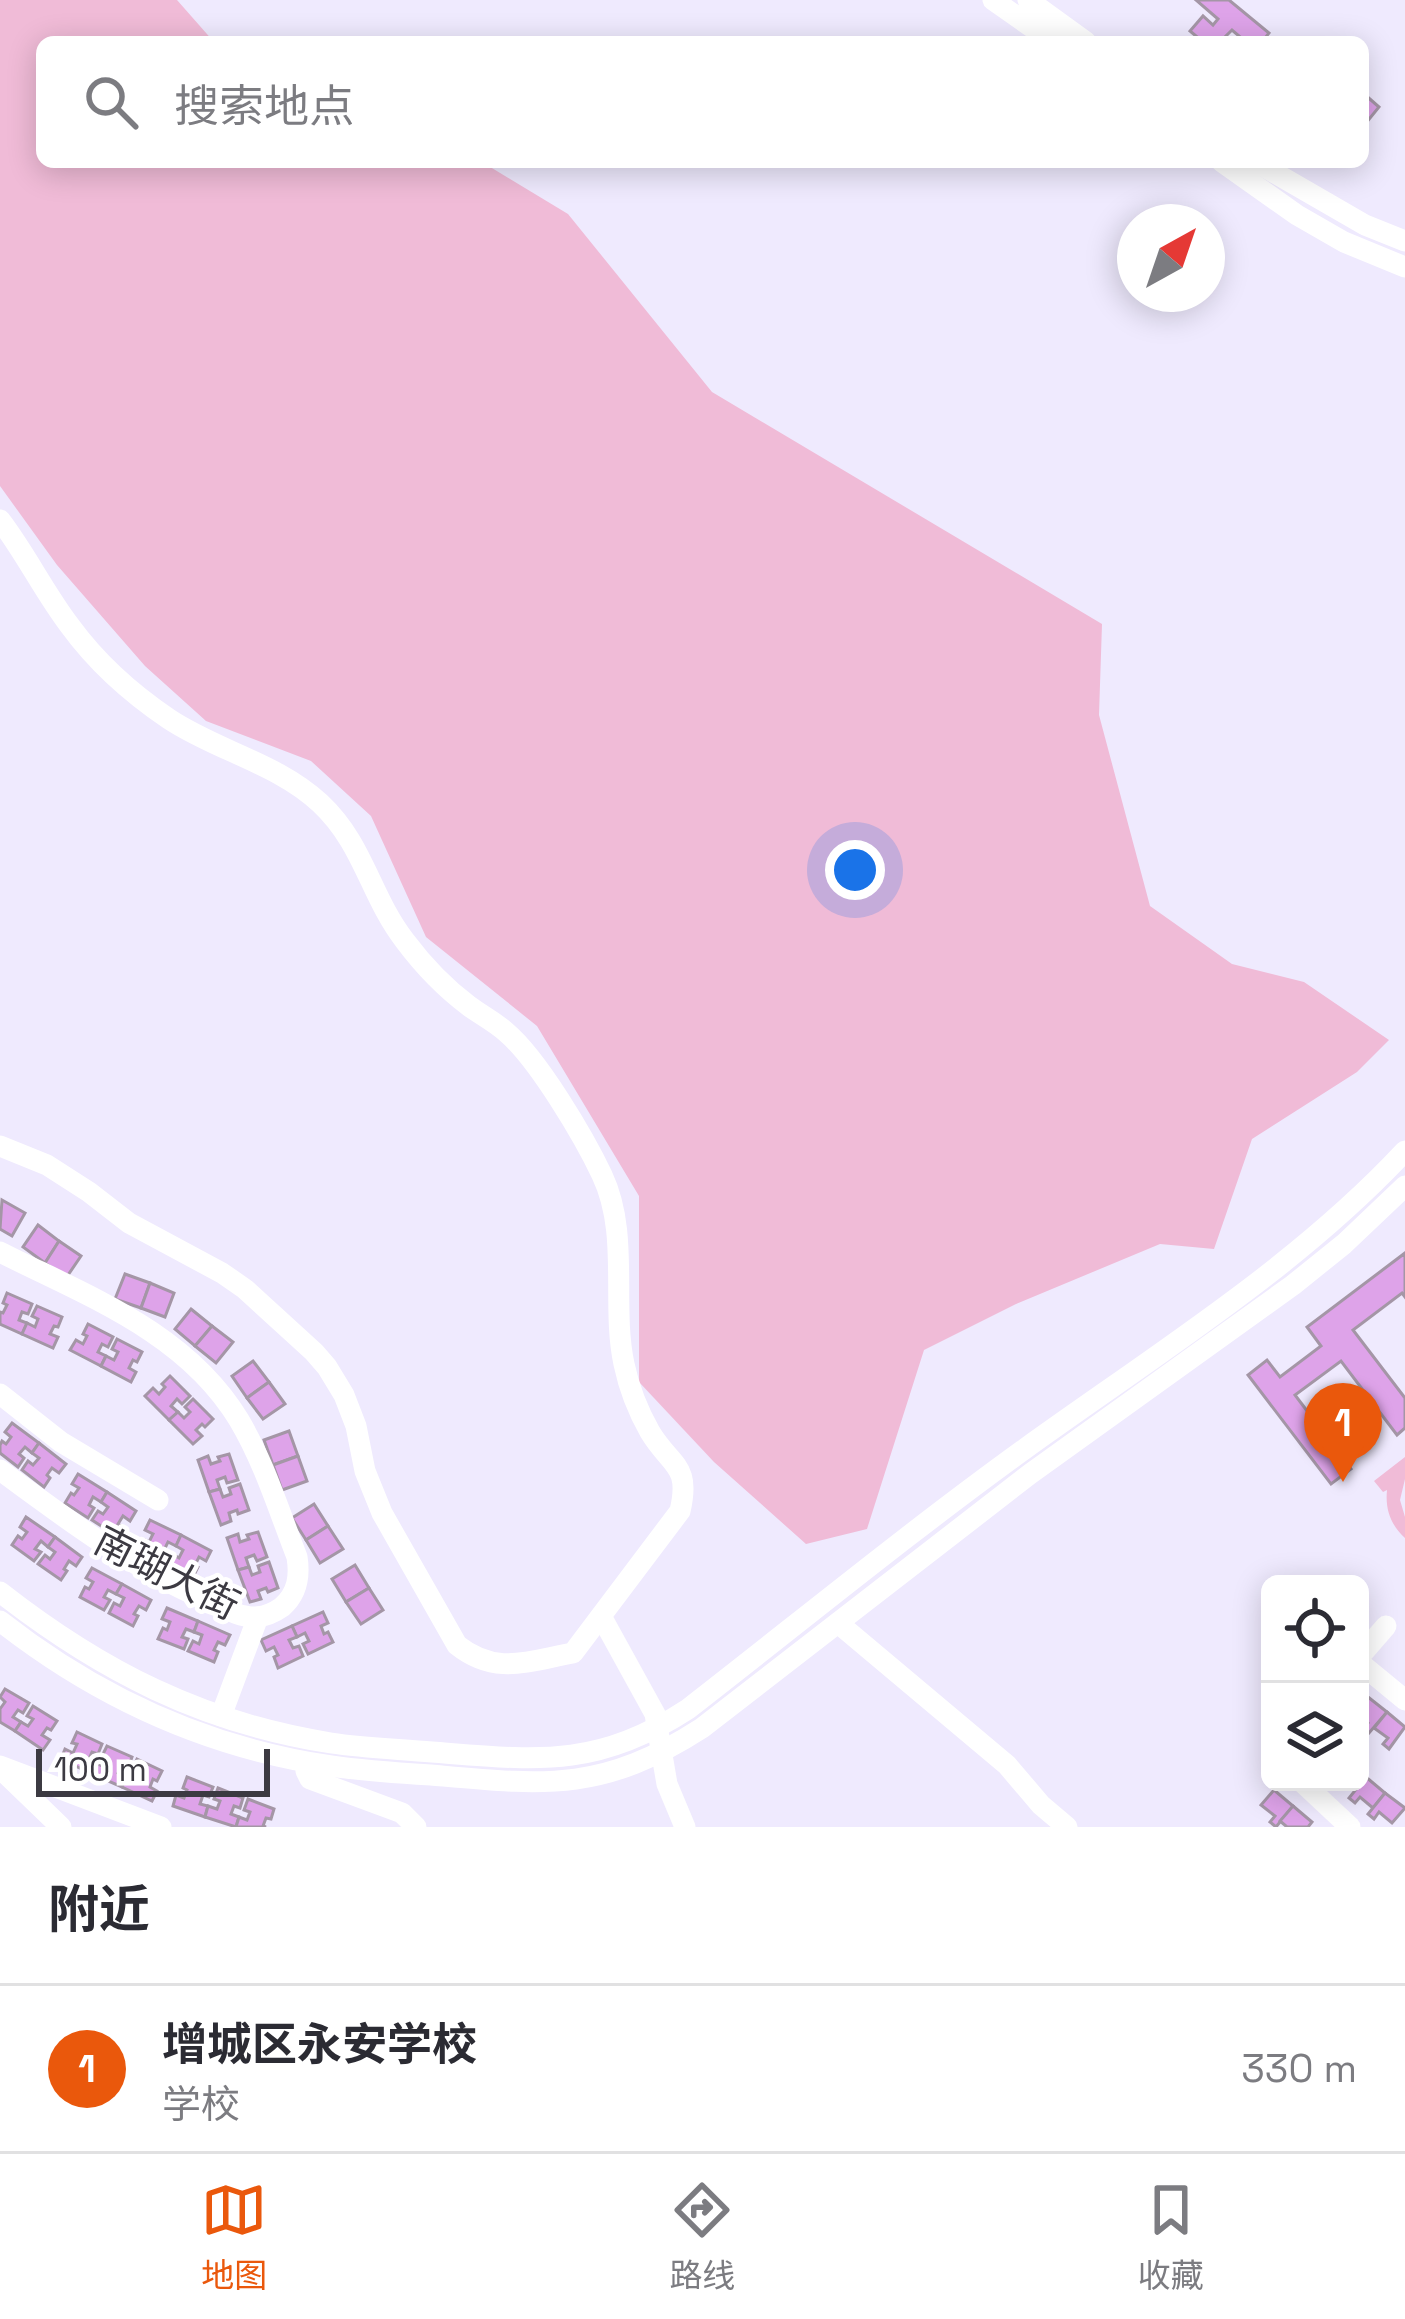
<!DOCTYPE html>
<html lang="zh">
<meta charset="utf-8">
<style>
:root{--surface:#fff;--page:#f2f2f3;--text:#2b2b33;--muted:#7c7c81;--line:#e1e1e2;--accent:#ea580c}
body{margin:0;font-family:"Space Grotesk","Noto Sans SC",sans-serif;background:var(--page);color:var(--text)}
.controls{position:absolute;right:36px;bottom:36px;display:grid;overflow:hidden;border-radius:18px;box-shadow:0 6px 30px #0003}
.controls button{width:108px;height:108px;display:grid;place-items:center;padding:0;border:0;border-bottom:3px solid var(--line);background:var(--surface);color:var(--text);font:60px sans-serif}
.compass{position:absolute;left:1117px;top:204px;width:108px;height:108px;border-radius:50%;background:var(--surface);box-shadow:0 6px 30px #0003;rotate:40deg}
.scale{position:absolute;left:36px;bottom:30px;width:234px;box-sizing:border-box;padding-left:12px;border:6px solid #3c3a42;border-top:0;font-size:33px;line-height:42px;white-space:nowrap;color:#3c3a42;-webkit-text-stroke:9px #fff;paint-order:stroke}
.you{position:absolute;left:855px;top:870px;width:42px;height:42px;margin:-30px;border:9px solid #fff;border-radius:50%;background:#1a73e8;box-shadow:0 0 0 18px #1a73e833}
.badge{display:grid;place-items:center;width:78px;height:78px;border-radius:50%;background:var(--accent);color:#fff;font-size:39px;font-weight:700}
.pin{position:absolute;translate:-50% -99px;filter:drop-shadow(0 3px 6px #0008)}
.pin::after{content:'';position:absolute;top:63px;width:42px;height:36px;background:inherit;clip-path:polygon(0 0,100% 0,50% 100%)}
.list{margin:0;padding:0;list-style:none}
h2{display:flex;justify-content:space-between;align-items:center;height:156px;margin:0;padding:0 48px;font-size:51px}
h2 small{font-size:39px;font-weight:400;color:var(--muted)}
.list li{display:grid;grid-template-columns:78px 1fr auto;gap:36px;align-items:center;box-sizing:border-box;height:168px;padding:0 48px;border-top:3px solid var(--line)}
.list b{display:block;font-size:45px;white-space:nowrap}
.list p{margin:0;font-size:39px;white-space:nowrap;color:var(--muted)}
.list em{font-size:39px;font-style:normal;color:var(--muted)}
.icon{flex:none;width:66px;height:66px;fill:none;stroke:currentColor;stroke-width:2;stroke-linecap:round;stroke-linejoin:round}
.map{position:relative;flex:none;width:1405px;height:1827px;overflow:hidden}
.search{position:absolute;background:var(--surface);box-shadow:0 6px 30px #0003;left:36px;right:36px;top:36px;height:132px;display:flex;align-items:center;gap:30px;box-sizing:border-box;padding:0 42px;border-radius:18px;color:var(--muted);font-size:45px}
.sheet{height:324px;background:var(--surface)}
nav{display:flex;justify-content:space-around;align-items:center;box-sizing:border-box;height:168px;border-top:3px solid var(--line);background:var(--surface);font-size:33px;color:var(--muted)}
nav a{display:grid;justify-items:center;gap:6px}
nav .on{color:var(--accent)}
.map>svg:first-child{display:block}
.green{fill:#f0bbd7}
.building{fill:#dea3e9;stroke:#a496a6;stroke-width:3}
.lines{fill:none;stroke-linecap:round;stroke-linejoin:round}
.minor{stroke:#fff;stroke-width:21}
.labels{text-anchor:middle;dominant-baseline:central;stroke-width:9;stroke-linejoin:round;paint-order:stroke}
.street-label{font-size:39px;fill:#3c3a42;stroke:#fff}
</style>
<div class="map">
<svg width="1405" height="1827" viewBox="0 0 1405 1827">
<rect width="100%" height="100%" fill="#efeafe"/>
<g class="green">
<path d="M0,0H177L214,42H42V162H482L568,214L712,392L1102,624L1099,715L1150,906L1232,964L1304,982L1389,1040L1357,1072L1252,1139L1214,1249L1160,1244L1016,1304L924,1350L867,1529L806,1544L714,1462L639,1382V1196L537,1026L426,937L371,816L311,761L206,721L145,666L57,565L0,486Z"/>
<path d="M1405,1457V1479L1400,1500L1405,1517V1538C1391,1525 1385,1510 1387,1490L1383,1492L1374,1481Z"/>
</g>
<g class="building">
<path d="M1196,0H1229L1269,33L1262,42H1246L1232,30L1226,36L1233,42H1203L1190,31L1203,16L1213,25L1218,19Z"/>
<path d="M1363,93L1379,107L1366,123L1363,121Z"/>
<path d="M2,1200L25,1213L12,1236L0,1229Z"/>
<path d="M38,1225L59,1241L45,1263L23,1247Z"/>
<path d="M59,1241L81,1256L66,1278L45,1263Z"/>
<path d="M1405,1253V1297L1402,1293L1353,1330L1405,1398V1428L1397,1435L1341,1361L1295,1395L1351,1469L1331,1484L1248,1375L1267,1360L1280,1377L1321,1346L1307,1327Z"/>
<path d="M125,1274L150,1283L141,1308L115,1299Z"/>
<path d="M150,1283L174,1293L165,1317L141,1308Z"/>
<path d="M7,1293L32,1304L28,1314L22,1312L19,1320L27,1323L22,1334L0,1324V1312L3,1313L7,1305L3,1303Z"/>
<path d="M37,1306L62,1317L58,1327L54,1326L50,1334L58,1337L53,1348L22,1334L27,1323L35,1327L38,1319L32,1316Z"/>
<path d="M191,1309L212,1326L195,1346L175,1329Z"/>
<path d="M88,1324L113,1337L108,1347L102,1344L98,1352L106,1356L101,1366L70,1350L76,1340L83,1344L87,1336L83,1334Z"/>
<path d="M212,1326L233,1342L216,1363L195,1346Z"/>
<path d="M117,1339L142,1352L137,1362L133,1360L129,1368L136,1372L131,1382L101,1366L106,1356L114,1360L118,1352L112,1349Z"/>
<path d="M253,1361L269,1382L247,1398L232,1376Z"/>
<path d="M170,1376L190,1396L182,1404L177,1399L171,1406L178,1412L169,1420L145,1396L153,1388L159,1394L165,1387L162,1384Z"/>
<path d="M269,1382L285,1404L263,1419L247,1398Z"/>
<path d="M193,1399L213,1419L205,1427L202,1424L196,1430L202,1436L193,1444L169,1420L178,1412L184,1418L190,1412L185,1407Z"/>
<path d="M12,1423L39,1443L32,1453L25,1447L19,1454L24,1458L18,1467L0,1453V1445L2,1441L6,1444L11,1437L5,1432Z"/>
<path d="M289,1431L298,1456L273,1465L264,1440Z"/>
<path d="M39,1443L66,1464L59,1473L52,1468L47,1475L50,1478L44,1487L22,1470L28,1461L33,1465L39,1458L32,1453Z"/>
<path d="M229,1454L238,1480L227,1483L225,1477L217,1480L220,1489L209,1492L198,1460L208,1456L211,1464L220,1461L218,1457Z"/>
<path d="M298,1456L307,1481L282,1490L273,1465Z"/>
<path d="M78,1474L107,1492L101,1502L93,1497L89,1505L94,1508L88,1518L65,1503L71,1493L74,1495L79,1488L72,1484Z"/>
<path d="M240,1484L249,1510L238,1514L237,1510L229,1513L231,1521L221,1525L209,1492L220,1489L223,1497L231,1494L229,1488Z"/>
<path d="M107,1492L136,1511L130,1521L123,1516L118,1524L121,1526L115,1535L92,1520L98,1511L103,1514L108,1507L101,1502Z"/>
<path d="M314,1504L328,1526L306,1540L292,1518Z"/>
<path d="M26,1517L55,1537L48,1547L41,1541L35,1549L41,1552L34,1561L12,1545L18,1536L22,1539L27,1532L20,1527Z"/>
<path d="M150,1520L181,1535L176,1546L168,1542L164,1550L170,1552L164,1562L140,1550L145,1540L149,1542L153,1534L145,1530Z"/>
<path d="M328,1526L343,1549L320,1563L306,1540Z"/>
<path d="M258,1532L267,1557L257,1561L254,1555L246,1558L249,1567L238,1570L227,1538L238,1534L240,1542L249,1539L247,1535Z"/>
<path d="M181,1535L211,1551L206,1561L199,1557L195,1565L198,1567L193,1577L169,1565L174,1555L179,1558L183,1550L176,1546Z"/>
<path d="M55,1537L82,1557L76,1566L69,1561L64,1569L67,1571L61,1580L38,1564L45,1555L50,1559L55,1552L48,1547Z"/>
<path d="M269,1562L278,1588L268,1592L266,1588L258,1591L261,1599L250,1602L238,1570L249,1567L252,1575L260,1572L258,1566Z"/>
<path d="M355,1565L369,1588L346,1602L332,1579Z"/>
<path d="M92,1568L122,1584L116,1594L108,1590L104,1597L110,1600L104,1610L80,1597L85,1587L89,1589L93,1582L86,1578Z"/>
<path d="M122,1584L151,1600L146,1610L139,1606L134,1614L138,1616L133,1626L109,1613L114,1603L120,1606L124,1598L116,1594Z"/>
<path d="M369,1588L383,1610L361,1624L346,1602Z"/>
<path d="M167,1608L198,1621L194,1632L186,1629L182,1637L188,1639L184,1649L158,1639L163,1628L167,1630L170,1622L162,1619Z"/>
<path d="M323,1612L328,1623L321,1626L324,1634L328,1632L333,1642L308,1654L303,1644L309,1641L305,1633L297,1637L292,1626Z"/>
<path d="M198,1621L230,1635L225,1645L218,1642L214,1650L218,1652L214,1662L188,1651L193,1641L199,1644L202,1635L194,1632Z"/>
<path d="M292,1626L297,1637L289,1640L293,1648L299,1646L303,1656L278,1668L274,1657L278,1655L274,1647L266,1651L261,1640Z"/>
<path d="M5,1689L29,1703L23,1713L18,1710L13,1717L21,1722L15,1731L0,1722V1709L5,1702L0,1697Z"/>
<path d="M1368,1697L1387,1712L1369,1733L1364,1729L1368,1723L1360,1716V1706Z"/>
<path d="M33,1706L57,1721L51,1730L47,1728L42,1735L50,1740L43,1750L15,1731L21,1722L28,1726L33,1719L27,1716Z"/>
<path d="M1387,1712L1405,1727L1389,1749L1383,1744L1388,1738L1374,1728Z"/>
<path d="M77,1732L102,1744L98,1754L92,1752L89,1759L96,1763L92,1774L61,1759L65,1749L73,1753L77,1744L72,1743Z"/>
<path d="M107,1746L132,1757L128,1768L122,1765L118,1773L126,1777L122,1787L92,1774L96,1763L104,1767L108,1759L102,1756Z"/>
<path d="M137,1759L162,1771L157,1781L153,1779L150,1787L157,1791L152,1801L122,1787L126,1777L134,1780L138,1772L132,1770Z"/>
<path d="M187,1777L213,1787L209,1797L203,1795L200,1804L208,1806L205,1817L173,1806L176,1795L184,1798L187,1790L183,1788Z"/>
<path d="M1366,1777L1385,1793L1373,1808L1360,1797L1355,1803L1349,1798Z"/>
<path d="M218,1788L243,1798L240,1808L234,1806L231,1814L239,1817L236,1827L205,1817L208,1806L217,1809L220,1801L214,1799Z"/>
<path d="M1274,1790L1293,1806L1276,1827L1270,1822L1275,1816L1261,1805Z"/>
<path d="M1385,1793L1405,1808L1392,1823L1379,1812L1374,1819L1368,1814Z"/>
<path d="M248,1799L274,1809L271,1819L266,1818L263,1826L266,1827H236L239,1817L247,1820L250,1812L244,1810Z"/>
<path d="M1293,1806L1312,1822L1308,1827H1287L1280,1821Z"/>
</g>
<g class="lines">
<g class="minor">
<path d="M993,0L1053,42"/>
<path d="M1028,0L1086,42"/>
<path d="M1222,162L1297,215L1344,242L1405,267"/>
<path d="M1256,162L1365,225L1405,241"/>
<path d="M0,520C26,554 44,592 70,626C97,663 132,694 169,719C217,751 277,763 320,803C364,844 370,896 405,941C423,965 445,988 469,1006C481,1015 495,1022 506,1032C538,1059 584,1137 602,1175C630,1234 611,1303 624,1364C629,1388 638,1411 650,1432C671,1467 691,1464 680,1511L573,1653C528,1661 496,1676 457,1645L382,1513L365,1471L356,1426L344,1395L327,1367L314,1352L245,1289L222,1273L129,1223L89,1192L47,1165L0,1146"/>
<path d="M0,1252C87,1296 186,1332 239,1420C264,1462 279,1511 297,1557C300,1576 298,1593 282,1607C275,1612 266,1616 257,1617C239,1618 220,1606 204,1599C129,1566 66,1519 0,1470"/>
<path d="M0,1394L61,1442L158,1500"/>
<path d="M0,1592C101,1671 203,1723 331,1743C364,1748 398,1749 432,1752C536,1760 596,1769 688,1709C800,1622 911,1531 1026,1448C1155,1355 1297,1267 1405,1151"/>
<path d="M601,1616L655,1714L667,1784L685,1827"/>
<path d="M0,1621C97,1697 208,1748 331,1766C364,1771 397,1773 431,1775C544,1785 601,1793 702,1728L1030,1474L1293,1285L1344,1244L1405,1186"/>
<path d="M838,1623L1007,1765L1041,1805L1067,1827"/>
<path d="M1360,1656L1386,1626"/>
<path d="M1360,1663L1405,1700"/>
<path d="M221,1716L258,1617"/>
<path d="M309,1763L306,1771L310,1779L402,1813L416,1827"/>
<path d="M0,1766L161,1827"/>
<path d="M1,1769L61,1827"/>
<path d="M1302,1782L1350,1827"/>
</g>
</g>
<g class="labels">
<g class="street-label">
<text transform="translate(167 1573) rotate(27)">南瑚大街</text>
</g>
</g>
</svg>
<div class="controls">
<button><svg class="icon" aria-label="locate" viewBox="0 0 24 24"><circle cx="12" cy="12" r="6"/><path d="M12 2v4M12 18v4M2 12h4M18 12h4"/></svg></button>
<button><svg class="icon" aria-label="layers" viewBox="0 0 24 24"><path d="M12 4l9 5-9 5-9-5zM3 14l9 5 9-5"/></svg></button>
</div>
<svg class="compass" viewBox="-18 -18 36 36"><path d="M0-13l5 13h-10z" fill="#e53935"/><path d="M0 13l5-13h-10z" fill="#7c7c81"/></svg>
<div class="scale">100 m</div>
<div class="you"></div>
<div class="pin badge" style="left:1343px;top:1482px">1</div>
<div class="search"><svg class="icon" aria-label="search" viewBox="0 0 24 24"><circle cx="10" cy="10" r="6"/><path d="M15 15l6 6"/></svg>搜索地点</div>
</div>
<section class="sheet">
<h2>附近<small></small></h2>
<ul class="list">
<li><span class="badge">1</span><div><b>增城区永安学校</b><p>学校</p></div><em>330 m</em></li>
</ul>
</section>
<nav>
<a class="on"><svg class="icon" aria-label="map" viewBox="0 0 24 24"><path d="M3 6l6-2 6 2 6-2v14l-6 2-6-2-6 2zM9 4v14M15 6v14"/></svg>地图</a>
<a><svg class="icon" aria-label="directions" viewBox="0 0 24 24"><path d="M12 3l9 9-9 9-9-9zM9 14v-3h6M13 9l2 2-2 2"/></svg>路线</a>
<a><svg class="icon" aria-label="saved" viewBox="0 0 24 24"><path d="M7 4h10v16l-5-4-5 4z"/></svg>收藏</a>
</nav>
